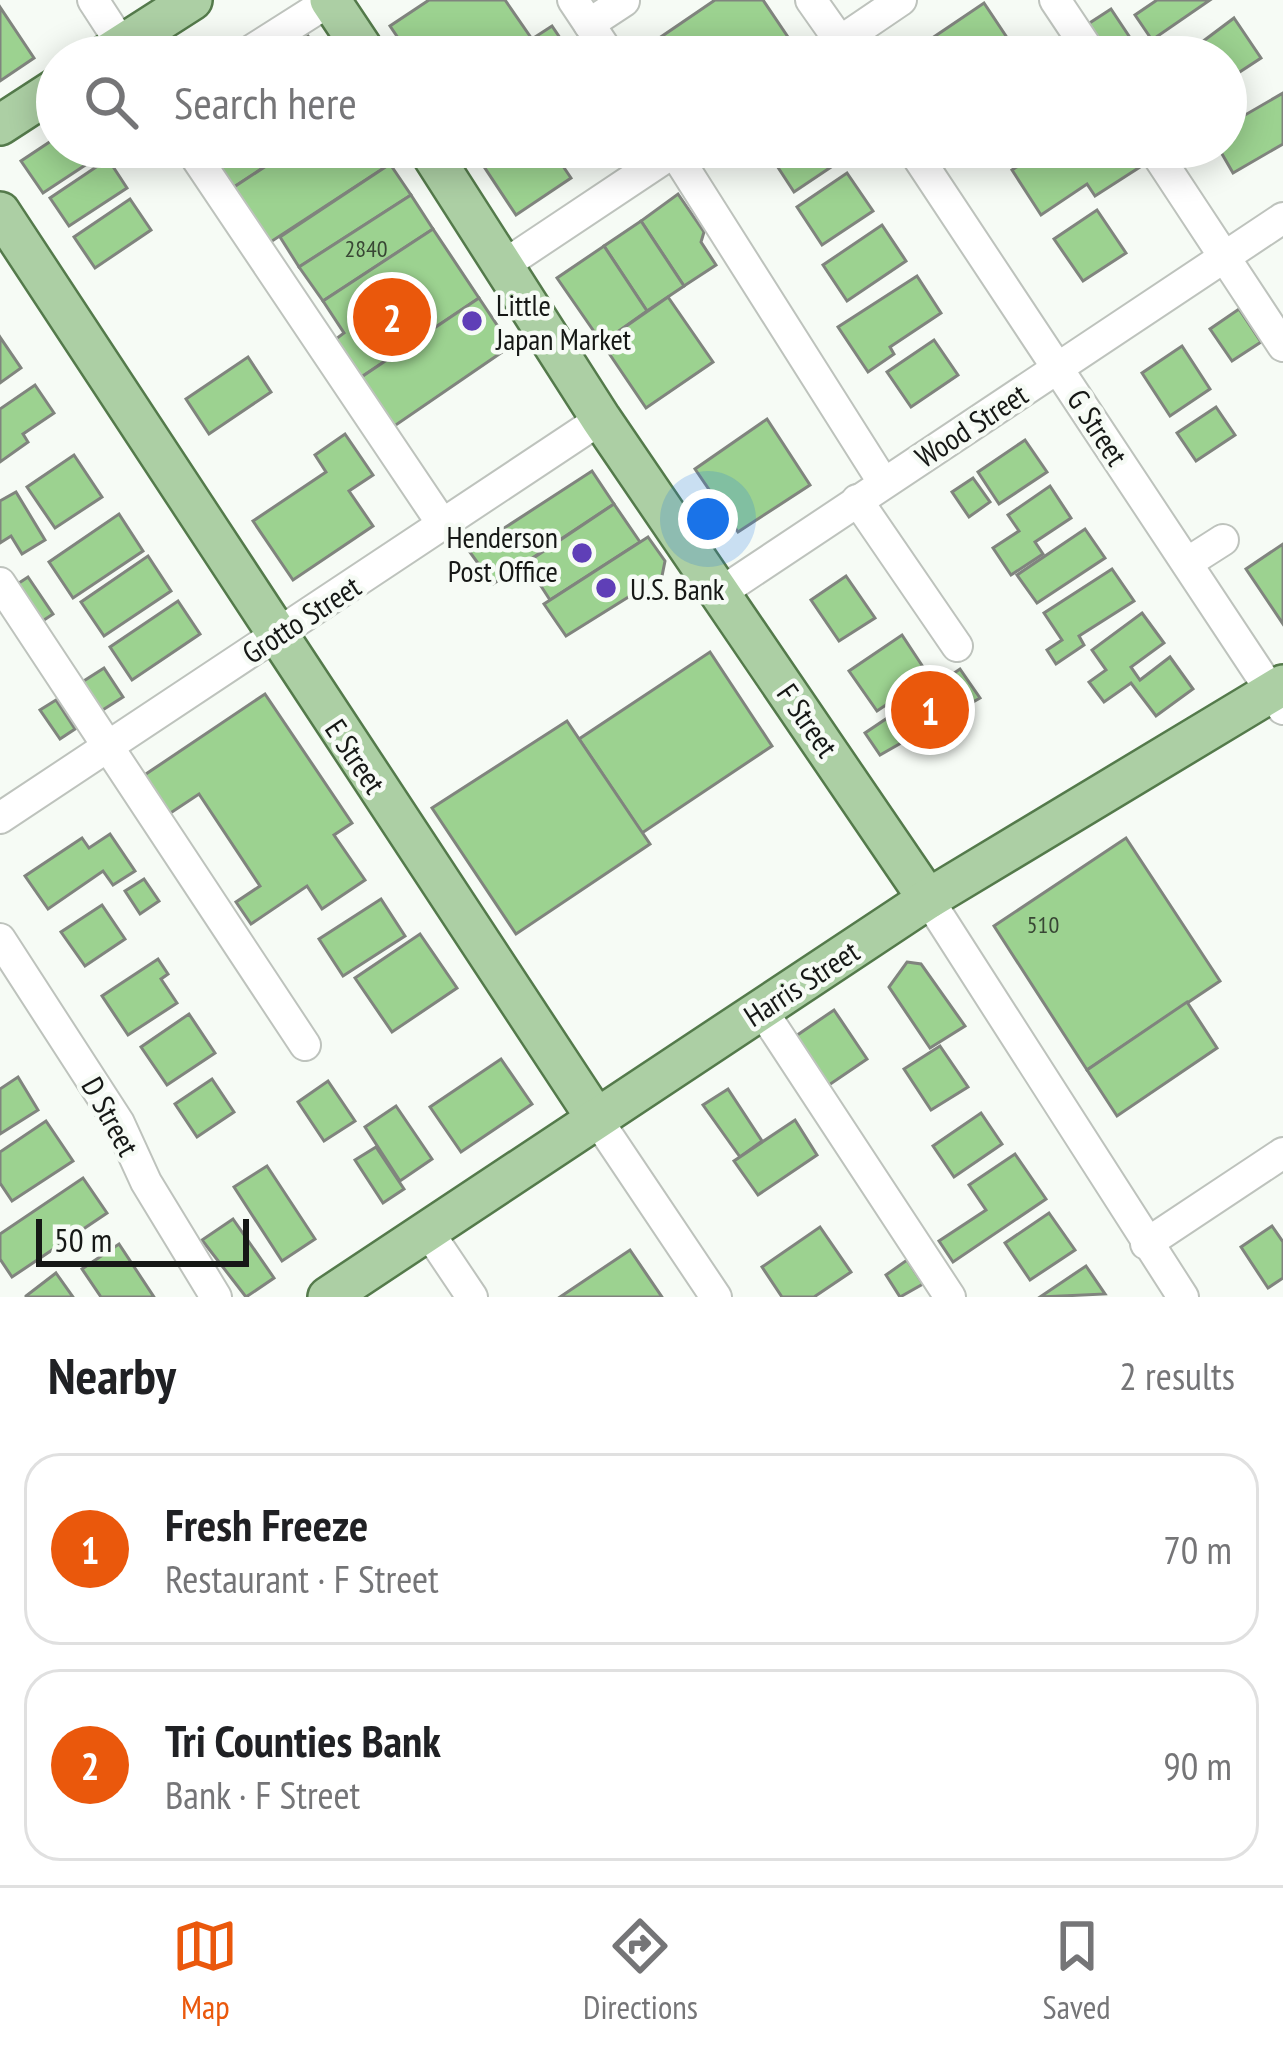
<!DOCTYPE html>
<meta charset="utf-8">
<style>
:root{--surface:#fff;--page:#f6f6f6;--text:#202124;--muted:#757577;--line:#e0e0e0;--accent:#ea580c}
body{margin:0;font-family:"PT Sans Narrow",sans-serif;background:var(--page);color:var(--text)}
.scale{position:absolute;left:36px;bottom:30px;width:213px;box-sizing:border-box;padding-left:12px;border:6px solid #161816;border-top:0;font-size:33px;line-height:42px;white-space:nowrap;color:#161816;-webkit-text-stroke:9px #f6fbf5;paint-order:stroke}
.you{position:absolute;left:708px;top:519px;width:42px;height:42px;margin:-30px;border:9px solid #fff;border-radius:50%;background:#1a73e8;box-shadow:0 0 0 18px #1a73e833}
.badge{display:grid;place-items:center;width:78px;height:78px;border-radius:50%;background:var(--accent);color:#fff;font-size:39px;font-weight:700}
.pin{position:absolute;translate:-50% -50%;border:6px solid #fff;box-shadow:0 3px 12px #0006}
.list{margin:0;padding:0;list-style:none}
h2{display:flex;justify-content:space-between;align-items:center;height:156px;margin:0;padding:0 48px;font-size:51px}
h2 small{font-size:39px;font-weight:400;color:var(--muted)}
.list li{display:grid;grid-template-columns:78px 1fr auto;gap:36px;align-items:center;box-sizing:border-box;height:192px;margin:0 24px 24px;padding:0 24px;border:3px solid var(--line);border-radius:36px}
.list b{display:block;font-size:45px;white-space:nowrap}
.list p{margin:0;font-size:39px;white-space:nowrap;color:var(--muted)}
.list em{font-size:39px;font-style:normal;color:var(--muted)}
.icon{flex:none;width:66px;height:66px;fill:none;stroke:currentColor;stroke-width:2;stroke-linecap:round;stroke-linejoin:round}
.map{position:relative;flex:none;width:1283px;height:1297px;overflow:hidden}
.search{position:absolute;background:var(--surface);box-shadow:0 6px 30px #0003;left:36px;right:36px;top:36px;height:132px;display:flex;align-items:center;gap:30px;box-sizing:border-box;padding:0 42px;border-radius:66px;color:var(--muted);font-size:45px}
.sheet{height:588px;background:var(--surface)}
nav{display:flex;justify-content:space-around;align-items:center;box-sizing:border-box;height:168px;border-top:3px solid var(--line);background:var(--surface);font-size:33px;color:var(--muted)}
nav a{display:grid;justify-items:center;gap:6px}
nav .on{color:var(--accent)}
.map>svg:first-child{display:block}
.building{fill:#9cd290;stroke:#80847e;stroke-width:3}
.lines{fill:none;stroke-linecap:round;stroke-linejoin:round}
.minor-casing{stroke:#bec3bd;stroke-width:34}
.major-casing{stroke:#547a4b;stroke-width:44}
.minor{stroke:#fff;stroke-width:30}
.major{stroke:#accfa4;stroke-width:39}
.poi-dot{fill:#5f3fb7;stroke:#f6fbf5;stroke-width:4.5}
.labels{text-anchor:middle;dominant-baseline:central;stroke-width:9;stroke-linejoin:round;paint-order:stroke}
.number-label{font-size:24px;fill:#384634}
.poi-label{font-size:30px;fill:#161816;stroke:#f6fbf5;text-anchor:start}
.street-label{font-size:30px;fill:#161816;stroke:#f6fbf5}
</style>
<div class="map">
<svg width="1283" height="1297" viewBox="0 0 1283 1297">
<rect width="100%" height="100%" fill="#f6fbf5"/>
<g class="building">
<path d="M429,0H505L532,39L552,26L573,57H411L390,26Z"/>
<path d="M715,0H763L788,37L758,57H661L652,43Z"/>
<path d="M1157,0H1210L1152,40L1135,15Z"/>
<path d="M984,3L1012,45L994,57H921L916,49Z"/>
<path d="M0,7L34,58L0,81Z"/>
<path d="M1111,9L1135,45L1118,57H1106L1085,26Z"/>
<path d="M1234,18L1261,58L1226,81V57H1182Z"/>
<path d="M308,36L321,57H276Z"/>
<path d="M1283,93V144L1233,173L1218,147H1226V126Z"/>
<path d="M57,137V147H93L99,156L43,193L21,161Z"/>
<path d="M207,147H295L234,187Z"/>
<path d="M295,147H379L390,164L269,243L234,187Z"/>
<path d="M471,147H550L571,178L516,215Z"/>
<path d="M831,147L840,161L794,192L766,149Z"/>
<path d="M1047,147H1072L1080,159L1099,147H1127L1140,167L1095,196L1087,184L1041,215L1012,170Z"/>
<path d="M108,159L127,188L69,226L50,198Z"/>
<path d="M390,164L411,195L299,267L280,237Z"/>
<path d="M847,173L873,211L822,245L797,207Z"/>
<path d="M678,194L704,232L701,242L716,265L684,286L641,221Z"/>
<path d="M411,195L433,229L323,301L299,267Z"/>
<path d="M130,199L151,230L95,268L74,237Z"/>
<path d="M1097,210L1126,253L1083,281L1054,239Z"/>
<path d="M641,221L684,286L647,311L604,246Z"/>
<path d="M882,225L906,261L847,301L823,265Z"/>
<path d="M433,229L479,298L357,380L332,342L344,333L323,301Z"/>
<path d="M604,246L647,311L602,343L557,278Z"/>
<path d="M917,276L941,313L890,347L894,354L868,372L838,327Z"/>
<path d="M668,297L713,362L646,408L602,343Z"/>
<path d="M479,298L511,346L390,429L357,380Z"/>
<path d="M1239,309L1261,342L1232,361L1210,329Z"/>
<path d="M0,337L21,368L0,383Z"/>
<path d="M934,340L958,375L911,407L887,372Z"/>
<path d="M1182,346L1210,389L1170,416L1142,373Z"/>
<path d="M248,357L271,392L209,434L186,399Z"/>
<path d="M35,385L54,413L23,434L28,442L0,462V409Z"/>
<path d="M1216,407L1235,435L1196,461L1177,433Z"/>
<path d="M767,419L810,485L738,532L695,469Z"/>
<path d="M345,434L373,475L349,491L373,526L293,580L253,521L326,472L315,455Z"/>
<path d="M1025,440L1047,472L999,504L978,472Z"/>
<path d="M74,455L102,497L55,528L27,487Z"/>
<path d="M592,471L614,504L493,584L469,551Z"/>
<path d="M973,478L990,502L969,517L952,492Z"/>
<path d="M1050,486L1071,518L1035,542L1043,554L1011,575L993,548L1019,531L1008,515Z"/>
<path d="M16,492L45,540L22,554L11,536L0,543V501Z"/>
<path d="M614,504L640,542L550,600L526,563Z"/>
<path d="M119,514L143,551L73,598L49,562Z"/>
<path d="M1085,529L1105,558L1037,603L1017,575Z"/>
<path d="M648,537L665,561L662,576L566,636L544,604Z"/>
<path d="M1283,544V624L1246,569Z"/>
<path d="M148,556L171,591L104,636L81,602Z"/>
<path d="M1112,569L1134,601L1079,636L1084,645L1056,664L1047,650L1062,640L1044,613Z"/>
<path d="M846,576L875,618L839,641L811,600Z"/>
<path d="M28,577L53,614L41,622L16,585Z"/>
<path d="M178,601L200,634L132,680L110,647Z"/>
<path d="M1142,613L1164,643L1131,667L1140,680L1170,657L1193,689L1156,716L1131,683L1104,702L1089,682L1106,670L1092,650Z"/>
<path d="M902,635L929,676L877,711L849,671Z"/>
<path d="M710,652L772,746L642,833L579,739Z"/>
<path d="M104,668L123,697L98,713L79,684Z"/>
<path d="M960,669L980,698L880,755L865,733Z"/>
<path d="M265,694L352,823L334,835L365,880L322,909L307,886L251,924L236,902L260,886L199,794L169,814L143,776Z"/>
<path d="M56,700L75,729L60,739L40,710Z"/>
<path d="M567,721L650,844L516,934L432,808Z"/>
<path d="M110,834L135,871L113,885L103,871L48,909L25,876L82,838L89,848Z"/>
<path d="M1126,838L1220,981L1087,1070L994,926Z"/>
<path d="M144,879L159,901L140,914L125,891Z"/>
<path d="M381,899L405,936L343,976L319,939Z"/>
<path d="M102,905L125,939L85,966L61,932Z"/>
<path d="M420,934L457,988L392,1032L355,978Z"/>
<path d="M158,959L168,974L161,979L177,1003L128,1035L102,996Z"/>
<path d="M907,962L921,964L965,1026L930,1048L889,987Z"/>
<path d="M1187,1002L1217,1048L1117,1116L1087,1070Z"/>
<path d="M834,1010L867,1059L826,1087L793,1038Z"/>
<path d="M189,1014L215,1053L167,1085L141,1047Z"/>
<path d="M940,1046L968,1087L931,1110L904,1069Z"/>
<path d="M501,1059L532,1104L461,1152L430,1107Z"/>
<path d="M18,1077L38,1110L0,1134V1089Z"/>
<path d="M212,1079L234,1112L197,1137L175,1104Z"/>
<path d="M328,1081L355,1121L324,1141L298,1102Z"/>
<path d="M728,1089L762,1141L740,1157L703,1105Z"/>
<path d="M396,1106L432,1159L400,1181L365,1127Z"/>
<path d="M981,1113L1002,1144L954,1177L933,1146Z"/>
<path d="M795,1120L817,1155L758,1195L734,1161Z"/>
<path d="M46,1121L73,1161L12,1201L0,1183V1152Z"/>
<path d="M376,1147L404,1189L383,1203L355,1160Z"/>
<path d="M1015,1154L1046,1199L953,1262L939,1241L986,1210L969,1185Z"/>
<path d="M267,1166L315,1239L282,1261L234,1187Z"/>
<path d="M83,1178L107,1213L12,1277L0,1259V1234Z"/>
<path d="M1049,1213L1075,1250L1030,1280L1005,1243Z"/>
<path d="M233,1219L274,1278L246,1297L202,1240Z"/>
<path d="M1272,1226L1283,1242V1278L1268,1288L1241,1247Z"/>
<path d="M820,1227L851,1272L814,1297H782L762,1267Z"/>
<path d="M119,1244L154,1297H101L82,1269Z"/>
<path d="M630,1250L662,1297H560Z"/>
<path d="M907,1260L923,1284L900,1297L886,1275Z"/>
<path d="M1086,1266L1105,1294L1040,1297Z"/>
<path d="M56,1273L73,1297H26V1296Z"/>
</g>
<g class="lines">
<g class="minor-casing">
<g id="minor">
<path d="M93,0L130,57"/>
<path d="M573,0L611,57"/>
<path d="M811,0L849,54"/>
<path d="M1055,0L1093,57"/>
<path d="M589,24L624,1"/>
<path d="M241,57L331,0"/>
<path d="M817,57L901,0"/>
<path d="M189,147L443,525"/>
<path d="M671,147L883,482"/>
<path d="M911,147L1283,709"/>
<path d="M1152,147L1283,346"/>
<path d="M504,265L681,147"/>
<path d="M857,500L957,646"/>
<path d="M1187,563L1223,540"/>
<path d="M0,583L305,1045"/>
<path d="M720,593L1283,218"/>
<path d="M0,818L601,419"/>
<path d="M928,899L1183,1297"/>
<path d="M0,939L119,1123L146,1182L216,1297"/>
<path d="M761,1009L950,1297"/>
<path d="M596,1118L716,1297"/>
<path d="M427,1230L472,1297"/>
<path d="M1146,1244L1283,1153"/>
</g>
</g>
<g class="major-casing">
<g id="major">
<path d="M330,0L368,57"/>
<path d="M103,57L192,0"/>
<path d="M0,125L57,88"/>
<path d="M427,147L601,419L928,899"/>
<path d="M0,212L596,1118"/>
<path d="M328,1297L928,899L1283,685"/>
</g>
</g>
<use href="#minor" class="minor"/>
<use href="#major" class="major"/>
</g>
<g class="poi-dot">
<circle cx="472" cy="321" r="12"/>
<circle cx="582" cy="553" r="12"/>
<circle cx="606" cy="588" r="12"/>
</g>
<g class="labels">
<g class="number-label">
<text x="366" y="248">2840</text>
<text x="1043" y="924">510</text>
</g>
<g class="poi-label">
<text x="496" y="304">Little<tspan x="496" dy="34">Japan Market</tspan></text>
<text x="558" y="536" text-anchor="end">Henderson<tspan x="558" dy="34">Post Office</tspan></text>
<text x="630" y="588">U.S. Bank</text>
</g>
<g class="street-label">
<text transform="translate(971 425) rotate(-33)">Wood Street</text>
<text transform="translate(1098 427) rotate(57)">G Street</text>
<text transform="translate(301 619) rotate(-33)">Grotto Street</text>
<text transform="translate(808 720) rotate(55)">F Street</text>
<text transform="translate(356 756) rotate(56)">E Street</text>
<text transform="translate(801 983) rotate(-33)">Harris Street</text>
<text transform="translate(111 1116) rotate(61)">D Street</text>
</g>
</g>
</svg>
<div class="scale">50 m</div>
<div class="you"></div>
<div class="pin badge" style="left:930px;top:710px">1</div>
<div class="pin badge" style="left:392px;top:317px">2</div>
<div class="search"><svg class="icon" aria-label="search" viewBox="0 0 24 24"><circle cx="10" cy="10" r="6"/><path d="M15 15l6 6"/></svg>Search here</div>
</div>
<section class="sheet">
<h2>Nearby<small>2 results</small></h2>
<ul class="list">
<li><span class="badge">1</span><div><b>Fresh Freeze</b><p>Restaurant · F Street</p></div><em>70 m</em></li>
<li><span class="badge">2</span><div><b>Tri Counties Bank</b><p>Bank · F Street</p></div><em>90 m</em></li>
</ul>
</section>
<nav>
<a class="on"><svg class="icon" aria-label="map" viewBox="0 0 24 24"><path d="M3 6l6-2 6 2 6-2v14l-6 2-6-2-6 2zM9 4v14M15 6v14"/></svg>Map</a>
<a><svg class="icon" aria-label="directions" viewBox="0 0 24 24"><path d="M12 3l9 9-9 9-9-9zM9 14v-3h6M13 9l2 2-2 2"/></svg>Directions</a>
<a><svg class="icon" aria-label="saved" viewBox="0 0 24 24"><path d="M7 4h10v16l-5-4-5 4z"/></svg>Saved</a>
</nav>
